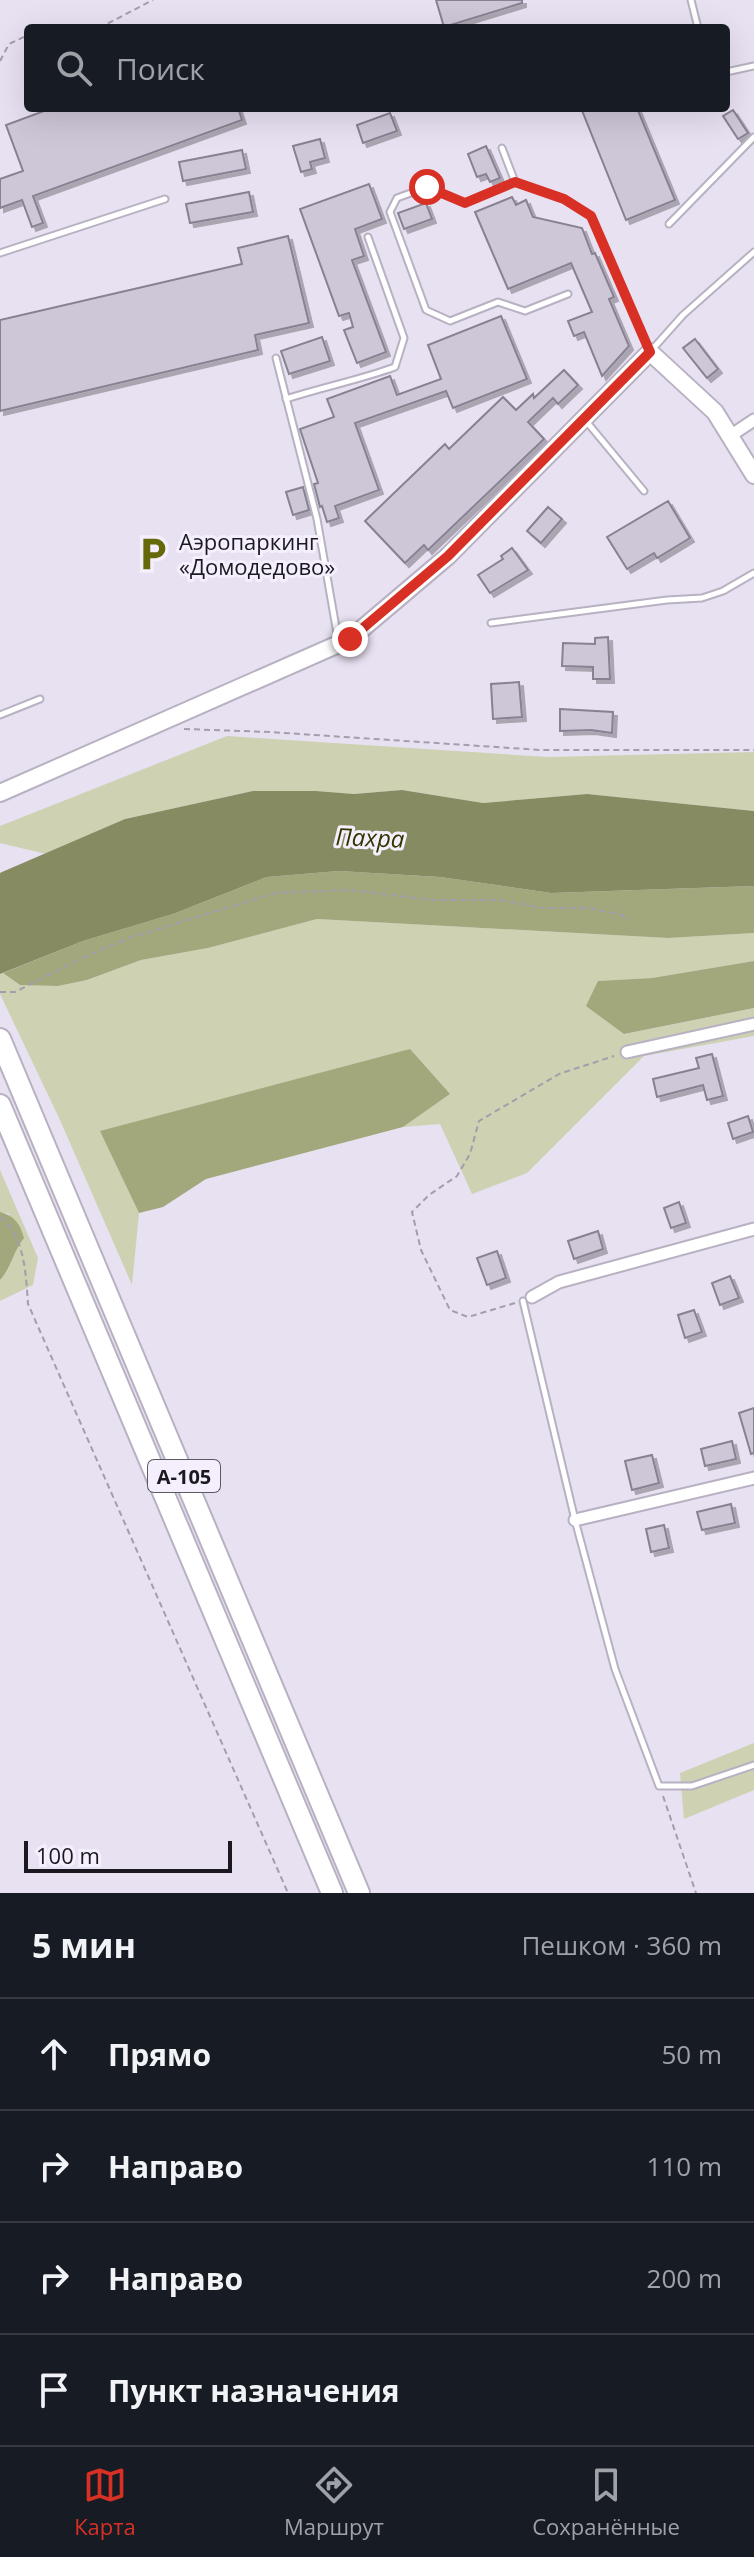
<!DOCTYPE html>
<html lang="ru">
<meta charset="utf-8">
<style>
:root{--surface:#171b24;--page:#242831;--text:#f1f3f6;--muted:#9ea1a6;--line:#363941;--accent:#d93025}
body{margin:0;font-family:"Open Sans",sans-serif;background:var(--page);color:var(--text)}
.scale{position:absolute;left:24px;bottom:20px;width:208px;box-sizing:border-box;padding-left:8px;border:4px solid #1b191f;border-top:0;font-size:22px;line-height:28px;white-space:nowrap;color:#1b191f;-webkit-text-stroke:6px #f5effd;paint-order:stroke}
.stop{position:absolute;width:24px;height:24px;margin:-18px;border:6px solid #d93025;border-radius:50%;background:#fff}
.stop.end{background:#d93025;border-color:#fff;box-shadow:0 2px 8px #0008}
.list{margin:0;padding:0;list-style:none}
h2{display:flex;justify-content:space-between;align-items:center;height:104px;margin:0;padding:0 32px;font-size:34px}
h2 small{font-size:26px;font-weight:400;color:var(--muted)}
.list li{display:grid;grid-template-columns:52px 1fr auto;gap:24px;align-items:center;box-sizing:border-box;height:112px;padding:0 32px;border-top:2px solid var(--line)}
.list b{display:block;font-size:30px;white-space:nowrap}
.list em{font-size:26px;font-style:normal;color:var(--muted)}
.icon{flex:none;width:44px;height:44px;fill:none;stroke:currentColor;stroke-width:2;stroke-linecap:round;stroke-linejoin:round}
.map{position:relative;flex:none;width:754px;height:1893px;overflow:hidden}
.search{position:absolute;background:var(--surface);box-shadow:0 8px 32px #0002;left:24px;right:24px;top:24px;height:88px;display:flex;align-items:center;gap:20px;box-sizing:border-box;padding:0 28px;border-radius:8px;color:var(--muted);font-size:30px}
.sheet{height:552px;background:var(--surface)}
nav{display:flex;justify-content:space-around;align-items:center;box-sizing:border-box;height:112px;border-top:2px solid var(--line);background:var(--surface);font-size:22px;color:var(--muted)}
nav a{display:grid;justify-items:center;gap:4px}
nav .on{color:var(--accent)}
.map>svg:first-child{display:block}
.green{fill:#ced1b2}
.forest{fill:#a2a77c}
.water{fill:#878b61}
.building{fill:#cec7d8;stroke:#888191;stroke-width:2;filter:url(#shadow)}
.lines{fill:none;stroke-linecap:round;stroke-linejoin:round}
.lane-casing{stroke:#b8b1c2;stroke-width:9}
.street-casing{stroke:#b8b1c2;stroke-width:15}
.secondary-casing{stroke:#b8b1c2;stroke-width:20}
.highway-casing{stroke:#b8b1c2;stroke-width:24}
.path{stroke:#a39eab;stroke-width:2;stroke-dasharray:6 4;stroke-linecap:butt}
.lane{stroke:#fff;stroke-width:5}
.street{stroke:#fff;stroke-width:11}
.secondary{stroke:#fff;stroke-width:16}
.highway{stroke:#fff;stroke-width:20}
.route{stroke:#d93025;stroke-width:10}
.labels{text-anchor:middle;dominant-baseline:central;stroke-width:6;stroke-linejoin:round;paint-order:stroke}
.shield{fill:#f5effd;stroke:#5c5962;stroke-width:2}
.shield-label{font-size:20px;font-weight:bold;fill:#1b191f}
.poi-label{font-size:22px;fill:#1b191f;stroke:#f5effd;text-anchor:start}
.water-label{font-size:24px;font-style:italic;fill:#343600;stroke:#f5effd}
</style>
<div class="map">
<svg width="754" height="1893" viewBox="0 0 754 1893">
<defs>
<filter id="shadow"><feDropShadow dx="4" dy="4" stdDeviation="0" flood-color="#0004"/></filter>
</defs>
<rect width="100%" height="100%" fill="#e8e1f2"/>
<g class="green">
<path d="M227,736L548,757L754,752V811L587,794L483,803L402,790L354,794L316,791H253L125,819L46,854L0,843V826Z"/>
<path d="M317,919L668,938L754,933V961L652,978L598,981L625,1034L754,1008V1036L644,1056L527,1173L472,1194L440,1124L403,1127L450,1094L101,1131L139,1213L132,1285L60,1120L0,994V974L3,973L20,985L58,986L87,980L141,960L208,948Z"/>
<path d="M0,1170L38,1258L33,1285L0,1301V1280C19,1262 12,1237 9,1214L0,1212Z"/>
<path d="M754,1743V1790L684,1819L680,1773Z"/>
</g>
<g class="forest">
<path d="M339,871L440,877L551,893L754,886V933L668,938L317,919L208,948L141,960L87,980L58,986L20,985L3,973L83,941L173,914L267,877Z"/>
<path d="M754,961V1008L624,1034L586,1006L598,981L652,978Z"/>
<path d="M410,1049L450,1094L403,1127L206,1179L163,1207L139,1213L100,1131Z"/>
<path d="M0,1212C15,1216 20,1224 24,1238C13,1251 11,1269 0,1280Z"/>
</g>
<path class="water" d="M402,790L483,803L587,794L754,811V886L551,893L440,877L339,871L267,877L173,914L83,941L0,974V873L2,872L125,819L253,791H316L354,794Z"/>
<g class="building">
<path d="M436,0H522V3L444,27Z"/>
<path d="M52,108H238L242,120L33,196L43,223L32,227L22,200L0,208V179L23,171L6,125Z"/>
<path d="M581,108H637L675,200L626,220Z"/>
<path d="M733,110L748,133L738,139L723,116Z"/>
<path d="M390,113L397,131L363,143L357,125Z"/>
<path d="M320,139L325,158L310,162L312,169L301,172L293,146Z"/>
<path d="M486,146L500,178L490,182L486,174L477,177L468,154Z"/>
<path d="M242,150L246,169L183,181L179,162Z"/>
<path d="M369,184L382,219L355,229L364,256L352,260L386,352L357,363L344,330L353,327L349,313L339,316L300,209Z"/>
<path d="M249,192L253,212L190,223L186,204Z"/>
<path d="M512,197L516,205L526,200L533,217L582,228L592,254L595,253L614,297L609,299L629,346L602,376L584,332L574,336L568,321L592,312L571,263L508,289L475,212Z"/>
<path d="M426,203L432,219L404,229L398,213Z"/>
<path d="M288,236L309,323L255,335L258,350L0,411V320L242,264L238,248Z"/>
<path d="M501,316L527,379L453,408L446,391L355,423L379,490L335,506L339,518L327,522L322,506L320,507L314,484L318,483L300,429L334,417L327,399L390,376L397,395L441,379L428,345Z"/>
<path d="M322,337L330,361L289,374L281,351Z"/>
<path d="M695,339L718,369L707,378L683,348Z"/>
<path d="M564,370L578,385L558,404L553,398L528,422L544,439L428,550L424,545L405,563L365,521L445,444L449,449L503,397L516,410L533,394L534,398Z"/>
<path d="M303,487L309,510L293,515L286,492Z"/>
<path d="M668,501L690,538L657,558L654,553L627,569L607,537Z"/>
<path d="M548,507L562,519L541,543L527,531Z"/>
<path d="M512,548L528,570L490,593L478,575L503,559L501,556Z"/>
<path d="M608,637L610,679H593V667L562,666L563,643L595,644V638Z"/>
<path d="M519,682L522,717L493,719L491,684Z"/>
<path d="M560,709L613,712L612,733L591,730L560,731Z"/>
<path d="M712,1054L723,1096L707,1100L703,1085L657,1097L653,1079L699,1068L696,1058Z"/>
<path d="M748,1116L753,1132L733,1139L728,1123Z"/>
<path d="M679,1202L686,1223L671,1228L664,1208Z"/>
<path d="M598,1231L603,1249L574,1259L568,1241Z"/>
<path d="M497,1251L506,1278L487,1285L477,1258Z"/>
<path d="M730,1276L739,1298L720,1305L712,1283Z"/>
<path d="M694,1310L702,1332L685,1338L678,1315Z"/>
<path d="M754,1408V1453L751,1454L739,1413Z"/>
<path d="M732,1441L736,1459L705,1466L701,1449Z"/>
<path d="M652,1455L659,1483L632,1490L625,1461Z"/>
<path d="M731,1504L735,1523L702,1530L697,1512Z"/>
<path d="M664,1525L669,1548L651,1552L646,1529Z"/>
</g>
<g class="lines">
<g class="lane-casing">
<g id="lane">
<path d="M691,0L698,28"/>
<path d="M726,72L754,66"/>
<path d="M502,148L515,182L564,199L591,216L650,352L683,315L754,252"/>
<path d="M515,182L465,203L427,187L397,198L390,212L426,310L450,321L498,302L525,311L568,294"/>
<path d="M669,224L754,137"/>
<path d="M0,253L165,199"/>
<path d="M276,358L317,519L338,639"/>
<path d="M286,399C323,387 359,380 395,367L404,338L368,237"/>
<path d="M586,421L644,491"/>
<path d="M491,623L667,600L702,598L723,591L754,573"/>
<path d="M0,715L40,699"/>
<path d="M523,1301L575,1520L615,1669L659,1786H692L754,1765"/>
</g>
</g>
<g class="street-casing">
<g id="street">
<path d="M730,436L754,420"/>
<path d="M627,1052L754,1024"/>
<path d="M532,1297L559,1282L754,1229"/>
<path d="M575,1520L754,1478"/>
</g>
</g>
<g class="secondary-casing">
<path id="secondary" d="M0,793L350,639L448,556L650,352L715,412L754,475"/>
</g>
<g class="highway-casing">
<g id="highway">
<path d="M0,1039L359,1893"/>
<path d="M0,1105L332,1893"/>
</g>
</g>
<g class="path">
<path d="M99,28L153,0"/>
<path d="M0,61L9,44L28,35"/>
<path d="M184,729L270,732L541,750H754"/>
<path d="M0,992H15L84,957L132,937L275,893L351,890L431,900H501L543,908H587L619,914L630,919"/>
<path d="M0,1217C25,1235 26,1276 28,1304L288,1893"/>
<path d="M515,1303L468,1317L450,1310L421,1250L412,1212L429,1195L457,1176L470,1154L479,1121L559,1074L614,1056"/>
<path d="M663,1796L696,1893"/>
</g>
<use href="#lane" class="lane"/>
<use href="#street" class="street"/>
<use href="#secondary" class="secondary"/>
<use href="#highway" class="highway"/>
</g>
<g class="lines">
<path class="route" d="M350,639L448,556L650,352L591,216L564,199L515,182L465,203L427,187"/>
</g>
<defs>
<g id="parking-bare" transform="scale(2.76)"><path d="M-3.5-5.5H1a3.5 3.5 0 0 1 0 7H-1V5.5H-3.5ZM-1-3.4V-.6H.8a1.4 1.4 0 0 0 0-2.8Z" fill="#656909" stroke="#f5effd" stroke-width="2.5" paint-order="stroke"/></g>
</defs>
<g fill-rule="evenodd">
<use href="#parking-bare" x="153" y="554"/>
</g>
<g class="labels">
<rect class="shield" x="148" y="1460" width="72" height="32" rx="6"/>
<g class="shield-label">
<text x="184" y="1476">А-105</text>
</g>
<g class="poi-label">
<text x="179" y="541">Аэропаркинг<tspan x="179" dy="25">«Домодедово»</tspan></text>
</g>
<g class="water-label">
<text transform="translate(370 837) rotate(2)">Пахра</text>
</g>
</g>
</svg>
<div class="scale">100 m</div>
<div class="stop" style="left:427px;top:187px"></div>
<div class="stop end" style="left:350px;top:639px"></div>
<div class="search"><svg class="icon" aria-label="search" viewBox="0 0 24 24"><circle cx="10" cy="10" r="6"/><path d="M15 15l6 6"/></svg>Поиск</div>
</div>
<section class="sheet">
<h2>5 мин<small>Пешком · 360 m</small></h2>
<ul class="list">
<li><svg class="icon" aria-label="ahead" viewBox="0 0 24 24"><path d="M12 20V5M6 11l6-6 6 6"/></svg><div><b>Прямо</b></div><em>50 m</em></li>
<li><svg class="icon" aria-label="right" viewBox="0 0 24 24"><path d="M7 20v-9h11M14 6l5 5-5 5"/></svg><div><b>Направо</b></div><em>110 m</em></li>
<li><svg class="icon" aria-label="right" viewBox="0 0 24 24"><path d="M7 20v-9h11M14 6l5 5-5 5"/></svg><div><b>Направо</b></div><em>200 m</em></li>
<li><svg class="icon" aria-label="arrive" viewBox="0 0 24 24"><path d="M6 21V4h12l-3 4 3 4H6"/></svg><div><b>Пункт назначения</b></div></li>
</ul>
</section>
<nav>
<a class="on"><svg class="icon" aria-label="map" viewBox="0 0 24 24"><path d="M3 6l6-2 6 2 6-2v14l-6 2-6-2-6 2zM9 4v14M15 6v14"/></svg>Карта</a>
<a><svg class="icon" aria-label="directions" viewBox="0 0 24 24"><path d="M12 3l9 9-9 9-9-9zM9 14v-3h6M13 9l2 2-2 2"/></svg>Маршрут</a>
<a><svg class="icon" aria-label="saved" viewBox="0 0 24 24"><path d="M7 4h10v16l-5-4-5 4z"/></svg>Сохранённые</a>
</nav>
